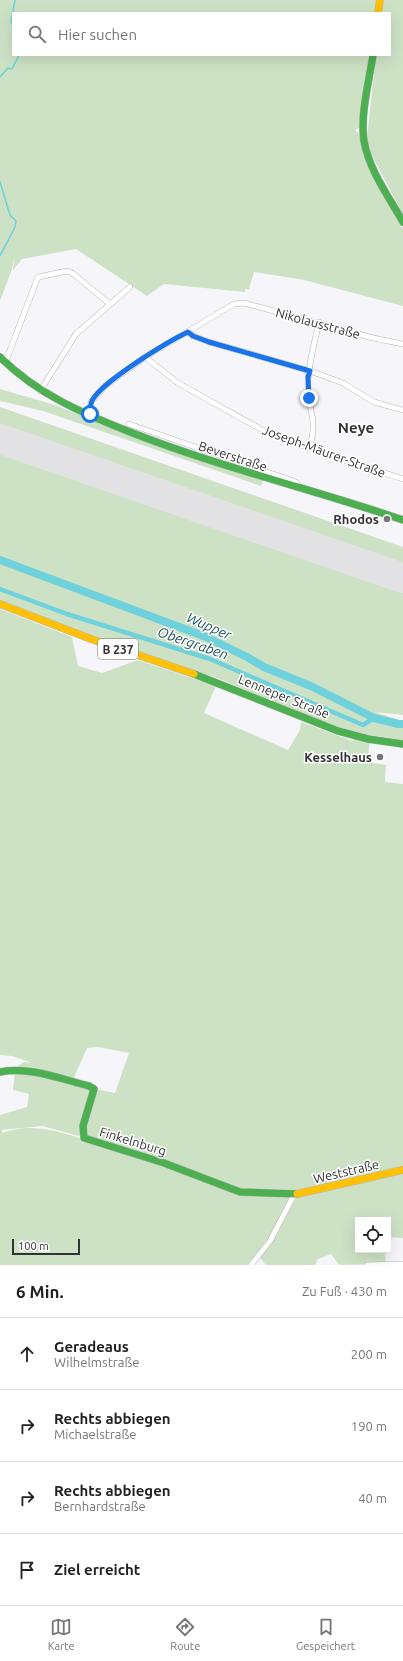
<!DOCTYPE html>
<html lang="de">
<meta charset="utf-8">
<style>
:root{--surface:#fff;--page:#f2f2f2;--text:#222;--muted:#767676;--line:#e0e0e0;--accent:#77777b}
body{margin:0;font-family:Ubuntu,sans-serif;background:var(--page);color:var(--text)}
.controls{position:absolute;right:12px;bottom:12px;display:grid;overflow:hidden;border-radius:0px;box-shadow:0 4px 16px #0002}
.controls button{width:36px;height:36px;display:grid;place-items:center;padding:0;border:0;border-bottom:1px solid var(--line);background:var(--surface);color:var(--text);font:20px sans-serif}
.scale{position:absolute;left:12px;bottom:10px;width:68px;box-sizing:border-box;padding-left:4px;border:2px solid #333336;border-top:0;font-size:11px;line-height:14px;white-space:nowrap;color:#333336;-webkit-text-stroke:3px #fff;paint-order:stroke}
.stop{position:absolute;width:12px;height:12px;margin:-9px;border:3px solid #1a73e8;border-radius:50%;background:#fff}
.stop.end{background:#1a73e8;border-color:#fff;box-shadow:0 1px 4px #0008}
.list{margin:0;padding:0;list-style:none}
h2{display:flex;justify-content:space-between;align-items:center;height:52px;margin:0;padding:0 16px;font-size:17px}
h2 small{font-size:13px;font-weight:400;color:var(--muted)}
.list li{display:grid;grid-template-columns:26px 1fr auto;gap:12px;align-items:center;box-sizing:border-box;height:72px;padding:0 16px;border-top:1px solid var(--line)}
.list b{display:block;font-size:15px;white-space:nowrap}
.list p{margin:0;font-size:13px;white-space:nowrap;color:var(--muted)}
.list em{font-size:13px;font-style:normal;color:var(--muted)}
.icon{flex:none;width:22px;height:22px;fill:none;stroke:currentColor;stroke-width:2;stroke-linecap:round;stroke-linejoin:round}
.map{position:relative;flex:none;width:403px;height:1265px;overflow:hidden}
.search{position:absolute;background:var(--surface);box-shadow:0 4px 16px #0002;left:12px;right:12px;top:12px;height:44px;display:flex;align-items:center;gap:10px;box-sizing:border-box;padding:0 14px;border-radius:0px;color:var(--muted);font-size:15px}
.sheet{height:340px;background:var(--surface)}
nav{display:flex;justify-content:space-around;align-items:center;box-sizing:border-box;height:56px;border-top:1px solid var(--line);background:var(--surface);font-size:11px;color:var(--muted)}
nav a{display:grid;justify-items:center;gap:2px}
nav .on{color:var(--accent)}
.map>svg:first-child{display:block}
.green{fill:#cde2c5}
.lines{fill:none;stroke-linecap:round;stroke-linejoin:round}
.stream{stroke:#6fd1db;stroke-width:1.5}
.canal{stroke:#6fd1db;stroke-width:4.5}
.river{stroke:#6fd1db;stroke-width:8}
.runway{stroke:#e2e2e4;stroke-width:30}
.street-casing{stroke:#b5b5b8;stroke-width:6}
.fast-casing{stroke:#b5b5b8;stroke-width:8}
.slow-casing{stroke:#b5b5b8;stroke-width:8}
.street{stroke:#fefefe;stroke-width:5}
.fast{stroke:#4caf50;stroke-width:7}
.slow{stroke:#ffc107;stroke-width:7}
.route{stroke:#1a73e8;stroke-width:5}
.poi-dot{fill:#77777b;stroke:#fff;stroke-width:1.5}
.labels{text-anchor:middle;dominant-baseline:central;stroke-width:3;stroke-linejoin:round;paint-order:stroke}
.shield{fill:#fff;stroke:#707072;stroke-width:1}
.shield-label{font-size:12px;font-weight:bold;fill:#333336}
.street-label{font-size:13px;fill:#333336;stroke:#fff}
.poi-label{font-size:13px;font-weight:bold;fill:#333336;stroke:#fff;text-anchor:end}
.water-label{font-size:14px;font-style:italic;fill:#195257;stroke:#fff}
.quarter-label{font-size:15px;font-weight:bold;fill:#333336;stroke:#fff}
</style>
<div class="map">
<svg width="403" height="1265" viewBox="0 0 403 1265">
<rect width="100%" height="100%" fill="#f6f6fa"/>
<g class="green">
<path d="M0,0H377L375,13H13V55H369L360,127L355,130L360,135L366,157L403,229V306L304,280L254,272L249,289H245V292L164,284L147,296L76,249L22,259L13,270L15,255L12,269L0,301Z"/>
<path d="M384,0H403V214L371,154L367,137L376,55H390V13H382Z"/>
<path d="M0,389L55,405L87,418L264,478L261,486L43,411L0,401Z"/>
<path d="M0,407L403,547V715L375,712L403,721V740L371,735L367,762L386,765L385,782L403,784V1238L388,1237V1220H358V1250H385L386,1264L339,1265L331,1254L318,1259L315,1265H266L260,1258L271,1243L294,1201L298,1196L294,1193L240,1189L86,1138L84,1133L95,1089L115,1093L129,1053L98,1047L87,1048L73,1080L15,1068L24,1062L32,1063L12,1056L0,1055V609L72,637L78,666L102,673L138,660L216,686L204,713L288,750L300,730L301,722L353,741L355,733L304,715L220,679L104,640L0,600Z"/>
<path d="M15,1071L72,1082L91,1090V1099L79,1136L42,1126L2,1130V1133C30,1123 53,1130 80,1138L83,1142L163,1165L240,1193L288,1196L289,1200C277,1224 266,1247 247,1265H0V1115L27,1107L29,1094L13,1090Z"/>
</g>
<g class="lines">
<g class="stream">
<path d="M13,28L11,21L15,0"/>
<path d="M0,77L8,68L12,69L19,55"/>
<path d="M0,182L10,215L16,221L15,227L0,256"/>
</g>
<path class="canal" d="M0,589L67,614L210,659L363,725L374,718"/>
<path class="river" d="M0,560L206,637L247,657L264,667L313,687L374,718L398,724H403"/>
<path class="runway" d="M0,439L403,578"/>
<g class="street-casing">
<g id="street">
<path d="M189,332L193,336L209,342L310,371L343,383L374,402L403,410"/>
<path d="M145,357L178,383L264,431L322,453L403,479"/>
<path d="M3,361L7,358L38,277L67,271L72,273L110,304"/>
<path d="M40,391L76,334L130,287"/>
<path d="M89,416L91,402L105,386L145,357L234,304L244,303L373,338L403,344"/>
<path d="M129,424L296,482L300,489"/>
<path d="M309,448C319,420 308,412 308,387C307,369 315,341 319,322"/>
<path d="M251,1265L270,1241L294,1195"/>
<path d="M367,1265L403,1264"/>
</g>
</g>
<g class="fast-casing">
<g id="fast">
<path d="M373,55C369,82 360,114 364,141C369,170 389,197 403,222"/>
<path d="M0,357C37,394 82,413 130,432C219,467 312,489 403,520"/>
<path d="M194,674L338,731L368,739L403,744"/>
<path d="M0,1072C29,1066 61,1079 89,1086L94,1089L83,1126L84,1138L164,1163L240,1192L297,1194"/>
</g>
</g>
<g class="slow-casing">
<g id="slow">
<path d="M378,13L380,0"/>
<path d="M0,604L91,639L194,674"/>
<path d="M297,1194L403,1170"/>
</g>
</g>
<use href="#street" class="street"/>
<use href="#fast" class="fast"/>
<use href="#slow" class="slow"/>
</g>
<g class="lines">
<path class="route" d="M90,414C90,408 90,403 93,399C105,380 167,342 188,332L193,336L209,342L310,371L308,377L309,398"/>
</g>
<g class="poi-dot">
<circle cx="387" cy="519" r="4"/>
<circle cx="380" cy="757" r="4"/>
</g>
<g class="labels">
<rect class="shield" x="98" y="639" width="40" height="20" rx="3"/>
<g class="shield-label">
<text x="118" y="649">B 237</text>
</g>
<g class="street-label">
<text transform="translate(318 323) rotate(15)">Nikolausstraße</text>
<text transform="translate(324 451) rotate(20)">Joseph-Mäurer-Straße</text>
<text transform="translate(233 456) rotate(18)">Beverstraße</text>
<text transform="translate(284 696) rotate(22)">Lenneper Straße</text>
<text transform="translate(133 1141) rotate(17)">Finkelnburg</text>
<text transform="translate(346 1171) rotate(-13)">Weststraße</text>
</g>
<g class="poi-label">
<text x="379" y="519">Rhodos</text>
<text x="372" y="757">Kesselhaus</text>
</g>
<g class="water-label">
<text transform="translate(209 626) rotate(24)">Wupper</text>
<text transform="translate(193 643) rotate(19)">Obergraben</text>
</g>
<g class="quarter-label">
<text x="356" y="427">Neye</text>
</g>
</g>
</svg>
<div class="controls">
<button><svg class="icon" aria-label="locate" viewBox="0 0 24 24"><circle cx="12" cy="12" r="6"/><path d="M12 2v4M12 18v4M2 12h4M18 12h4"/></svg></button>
</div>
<div class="scale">100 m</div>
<div class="stop" style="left:90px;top:414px"></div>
<div class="stop end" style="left:309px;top:398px"></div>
<div class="search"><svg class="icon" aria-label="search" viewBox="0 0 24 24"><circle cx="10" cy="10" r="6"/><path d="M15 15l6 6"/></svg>Hier suchen</div>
</div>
<section class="sheet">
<h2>6 Min.<small>Zu Fuß · 430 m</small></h2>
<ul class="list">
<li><svg class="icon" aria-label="ahead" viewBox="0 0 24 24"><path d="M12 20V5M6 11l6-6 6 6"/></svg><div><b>Geradeaus</b><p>Wilhelmstraße</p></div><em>200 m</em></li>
<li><svg class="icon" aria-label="right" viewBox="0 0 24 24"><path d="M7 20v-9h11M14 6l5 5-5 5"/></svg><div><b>Rechts abbiegen</b><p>Michaelstraße</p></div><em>190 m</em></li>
<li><svg class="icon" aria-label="right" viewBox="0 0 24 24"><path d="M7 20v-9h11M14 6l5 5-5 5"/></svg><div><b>Rechts abbiegen</b><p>Bernhardstraße</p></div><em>40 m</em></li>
<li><svg class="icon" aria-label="arrive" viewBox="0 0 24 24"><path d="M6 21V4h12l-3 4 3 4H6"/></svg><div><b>Ziel erreicht</b></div></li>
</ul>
</section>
<nav>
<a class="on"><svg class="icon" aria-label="map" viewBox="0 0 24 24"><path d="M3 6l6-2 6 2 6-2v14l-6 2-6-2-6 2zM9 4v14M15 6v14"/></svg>Karte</a>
<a><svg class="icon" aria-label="directions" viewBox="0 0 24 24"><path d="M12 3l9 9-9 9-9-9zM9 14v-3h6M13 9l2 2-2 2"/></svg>Route</a>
<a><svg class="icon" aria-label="saved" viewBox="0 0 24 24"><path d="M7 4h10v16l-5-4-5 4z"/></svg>Gespeichert</a>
</nav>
